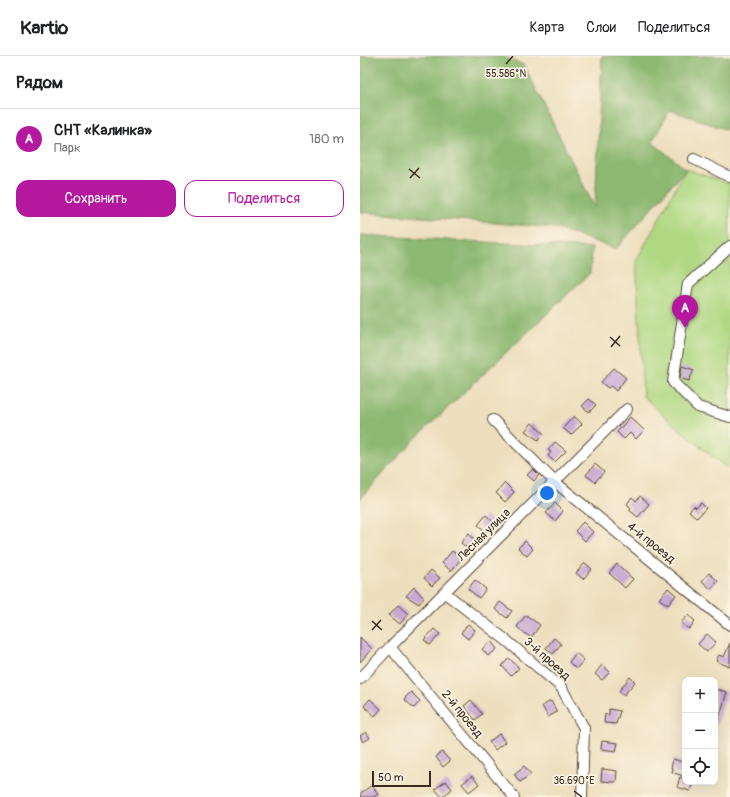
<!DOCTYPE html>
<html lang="ru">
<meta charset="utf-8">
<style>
:root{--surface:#fff;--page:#f2f2f2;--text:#202124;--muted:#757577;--line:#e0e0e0;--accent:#b5179e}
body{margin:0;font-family:Pangolin,sans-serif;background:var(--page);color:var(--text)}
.controls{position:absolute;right:12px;bottom:12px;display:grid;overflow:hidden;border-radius:8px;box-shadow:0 4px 16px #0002}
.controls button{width:36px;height:36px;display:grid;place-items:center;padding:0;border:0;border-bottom:1px solid var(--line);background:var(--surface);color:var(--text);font:20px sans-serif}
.scale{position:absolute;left:12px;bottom:10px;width:59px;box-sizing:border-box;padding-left:4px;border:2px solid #3b2a1e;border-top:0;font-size:11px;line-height:14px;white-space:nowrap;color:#3b2a1e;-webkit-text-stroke:3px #fcf5e5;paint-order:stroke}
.you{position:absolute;left:187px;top:437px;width:14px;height:14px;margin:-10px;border:3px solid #fff;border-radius:50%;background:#1a73e8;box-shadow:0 0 0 6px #1a73e833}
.badge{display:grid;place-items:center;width:26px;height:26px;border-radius:50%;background:var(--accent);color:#fff;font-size:13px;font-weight:700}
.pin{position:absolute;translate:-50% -33px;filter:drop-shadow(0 1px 2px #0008)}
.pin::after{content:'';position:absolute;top:21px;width:14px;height:12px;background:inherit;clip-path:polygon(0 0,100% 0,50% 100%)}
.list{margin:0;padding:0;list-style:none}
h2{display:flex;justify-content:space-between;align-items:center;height:52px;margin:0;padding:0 16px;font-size:17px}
h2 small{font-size:13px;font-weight:400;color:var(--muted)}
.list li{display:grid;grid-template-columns:26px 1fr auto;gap:12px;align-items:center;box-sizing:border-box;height:60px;padding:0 16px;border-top:1px solid var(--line)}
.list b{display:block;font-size:15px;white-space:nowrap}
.list p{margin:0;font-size:13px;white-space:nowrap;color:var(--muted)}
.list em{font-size:13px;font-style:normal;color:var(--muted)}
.actions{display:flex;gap:8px;padding:12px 16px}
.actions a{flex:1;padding:9px 0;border:1px solid var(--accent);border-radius:12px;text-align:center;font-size:14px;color:var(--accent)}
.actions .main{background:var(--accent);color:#fff}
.icon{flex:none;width:22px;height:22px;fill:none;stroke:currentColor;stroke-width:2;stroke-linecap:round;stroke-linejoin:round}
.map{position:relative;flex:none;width:370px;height:741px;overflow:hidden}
header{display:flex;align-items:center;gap:24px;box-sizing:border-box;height:56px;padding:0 20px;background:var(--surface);border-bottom:1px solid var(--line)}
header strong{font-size:19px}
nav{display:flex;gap:22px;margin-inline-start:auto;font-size:14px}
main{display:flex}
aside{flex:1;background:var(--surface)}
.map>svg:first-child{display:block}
.green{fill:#b0d883;stroke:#768150}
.forest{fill:#8cb871;stroke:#647148}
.building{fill:#c7a8d4}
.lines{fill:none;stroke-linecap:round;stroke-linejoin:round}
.minor-casing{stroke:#564536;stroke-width:12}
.minor{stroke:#fff;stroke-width:10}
.ticks{fill:none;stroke:#3b2a1e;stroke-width:1.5}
.labels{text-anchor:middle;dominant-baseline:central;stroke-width:3.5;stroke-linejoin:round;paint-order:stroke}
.street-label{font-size:12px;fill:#3b2a1e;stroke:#fcf5e5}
.ticks-label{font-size:10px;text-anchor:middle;fill:#3b2a1e;stroke:#fcf5e5;stroke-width:3.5;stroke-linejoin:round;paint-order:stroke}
</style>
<header>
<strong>Kartio</strong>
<nav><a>Карта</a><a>Слои</a><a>Поделиться</a></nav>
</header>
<main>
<aside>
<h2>Рядом<small></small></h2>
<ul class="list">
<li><span class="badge">A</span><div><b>СНТ «Калинка»</b><p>Парк</p></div><em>180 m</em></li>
</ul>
<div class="actions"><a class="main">Сохранить</a><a>Поделиться</a></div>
</aside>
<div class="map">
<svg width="370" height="741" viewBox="0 0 370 741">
<rect width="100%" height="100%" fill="#fcf5e5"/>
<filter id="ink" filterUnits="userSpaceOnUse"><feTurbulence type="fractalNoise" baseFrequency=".025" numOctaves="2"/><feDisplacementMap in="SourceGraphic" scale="8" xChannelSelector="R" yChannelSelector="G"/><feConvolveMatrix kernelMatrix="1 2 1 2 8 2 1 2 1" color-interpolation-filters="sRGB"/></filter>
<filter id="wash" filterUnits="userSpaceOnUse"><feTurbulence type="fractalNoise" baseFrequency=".012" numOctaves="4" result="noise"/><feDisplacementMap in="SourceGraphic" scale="16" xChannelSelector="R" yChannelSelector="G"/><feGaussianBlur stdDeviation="0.9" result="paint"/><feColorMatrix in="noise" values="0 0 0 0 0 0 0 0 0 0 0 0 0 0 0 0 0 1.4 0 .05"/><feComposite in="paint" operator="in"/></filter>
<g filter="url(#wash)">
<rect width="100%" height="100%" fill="#eddfbd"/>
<path class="green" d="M326,113L370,128V412L365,411L304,360L283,340L276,205Z"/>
<g class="forest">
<path d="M0,0H141L164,9L235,152L242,0H370V75L310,54L292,86L326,113L256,193L196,172L0,156Z"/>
<path d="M0,179L232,192L230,217L53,385L0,443Z"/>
</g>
<g id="blocks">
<g class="building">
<path d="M322,310L334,314L329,325L320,322Z"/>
<path d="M254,312L266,322L256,335L251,330L248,332L241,326Z"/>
<path d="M229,343L236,349L229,356L222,350Z"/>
<path d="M214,360L222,368L211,379L203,372Z"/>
<path d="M270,361L284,374L276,383L270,377L264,383L257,376Z"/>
<path d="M172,367L184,378L178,384L165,375Z"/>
<path d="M195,386L206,395L195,406L188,400L191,396L188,394Z"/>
<path d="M235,408L244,416L235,426L226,419Z"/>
<path d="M173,413L179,419L174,425L167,419Z"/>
<path d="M145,427L154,436L145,446L136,437Z"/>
<path d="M280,440L289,448L278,461L269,454L271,452L267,448L272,441L276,445Z"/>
<path d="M195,447L203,455L195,465L186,457Z"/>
<path d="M341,447L346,452L337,462L329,455L334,450L336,452Z"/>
<path d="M126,459L134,467L126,476L118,469Z"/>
<path d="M223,466L233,476L225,485L215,475Z"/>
<path d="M109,477L116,486L110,494L101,487Z"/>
<path d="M165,485L173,493L167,500L158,492Z"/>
<path d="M92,495L102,502L91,515L82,507Z"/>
<path d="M225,507L232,513L223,523L216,517Z"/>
<path d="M257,508L273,523L265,532L249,517Z"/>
<path d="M71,514L80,522L72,530L64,522Z"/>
<path d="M349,517L358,525L351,533L342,525Z"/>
<path d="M115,524L126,533L119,542L108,533Z"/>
<path d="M54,531L64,542L59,548L46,540Z"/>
<path d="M308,532L316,539L308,549L299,543Z"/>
<path d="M140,546L152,555L147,562L135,553Z"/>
<path d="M38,549L48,558L40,568L29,559Z"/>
<path d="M166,559L180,569L171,582L157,571Z"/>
<path d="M328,559L335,565L329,573L321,567Z"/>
<path d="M108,568L115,574L108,583L101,577Z"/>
<path d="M74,573L80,578L70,589L64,584Z"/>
<path d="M347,578L356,586L347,596L338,588Z"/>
<path d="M0,581L12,593L0,606Z"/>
<path d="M194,582L201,588L193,598L186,592Z"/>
<path d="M131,585L137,593L128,600L122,593Z"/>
<path d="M370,587V611L356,605L359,599L364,601Z"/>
<path d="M216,597L224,604L216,613L209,606Z"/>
<path d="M149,602L159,612L151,620L142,610Z"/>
<path d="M242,609L250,616L242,624L235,618Z"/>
<path d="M270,621L275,626L264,639L259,635Z"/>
<path d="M355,633L367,636L357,669H355Z"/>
<path d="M51,636L60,645L54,652L44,643Z"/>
<path d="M10,643L21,653L15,660L4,650Z"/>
<path d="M111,644L122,658L115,664L104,650Z"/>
<path d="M191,645L197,656L188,661L182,650Z"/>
<path d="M249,653L260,655L256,668L244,667L245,658L249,659Z"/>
<path d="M6,676L10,682L3,686L0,680Z"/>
<path d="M139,678L145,686L135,694L129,686Z"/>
<path d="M242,685L258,687L256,695L241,693Z"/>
<path d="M82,696L90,705L83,711L76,701Z"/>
<path d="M313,703L325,707L323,720L312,716L313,713L311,712Z"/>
<path d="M164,710L171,718L160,726L154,718Z"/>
<path d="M242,713L257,715L256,726L241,725Z"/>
<path d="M112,720L119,728L109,736L102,728Z"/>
<path d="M320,721L325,723V726H333L330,735L317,731Z"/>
<path d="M86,725L92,733L82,741L75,733Z"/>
<path d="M12,729L18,738L14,741H0V738Z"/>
</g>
</g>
</g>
<g filter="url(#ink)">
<use href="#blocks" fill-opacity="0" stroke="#564536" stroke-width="1"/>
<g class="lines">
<g class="minor-casing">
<g id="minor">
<path d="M334,103L370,121"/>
<path d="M370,190L328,228L313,326L338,351L370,361"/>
<path d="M133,364L195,426L370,569"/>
<path d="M85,537L146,584L201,631L224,672L222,741"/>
<path d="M30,591L154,741"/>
<path d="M0,623L30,591L267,353"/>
</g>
</g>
<use href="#minor" class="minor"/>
</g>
</g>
<path class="ticks" d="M146,8L153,0M49,113L60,122M50,122L59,112M250,281L260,290M251,291L260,280M12,565L22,574M12,574L21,564M214,735L222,741"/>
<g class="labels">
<g class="street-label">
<text transform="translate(124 479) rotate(-45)">Лесная улица</text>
<text transform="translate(291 487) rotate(39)">4-й проезд</text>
<text transform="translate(187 603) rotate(42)">3-й проезд</text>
<text transform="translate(102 658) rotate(51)">2-й проезд</text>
</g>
</g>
<g class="ticks-label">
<text x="146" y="21">55.586°N</text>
<text x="214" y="728">36.690°E</text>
</g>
</svg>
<div class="controls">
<button>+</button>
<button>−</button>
<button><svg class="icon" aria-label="locate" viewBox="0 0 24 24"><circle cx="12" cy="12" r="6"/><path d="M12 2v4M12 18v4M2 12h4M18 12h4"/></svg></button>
</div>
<div class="scale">50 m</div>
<div class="you"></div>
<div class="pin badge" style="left:325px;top:272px">A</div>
</div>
</main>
